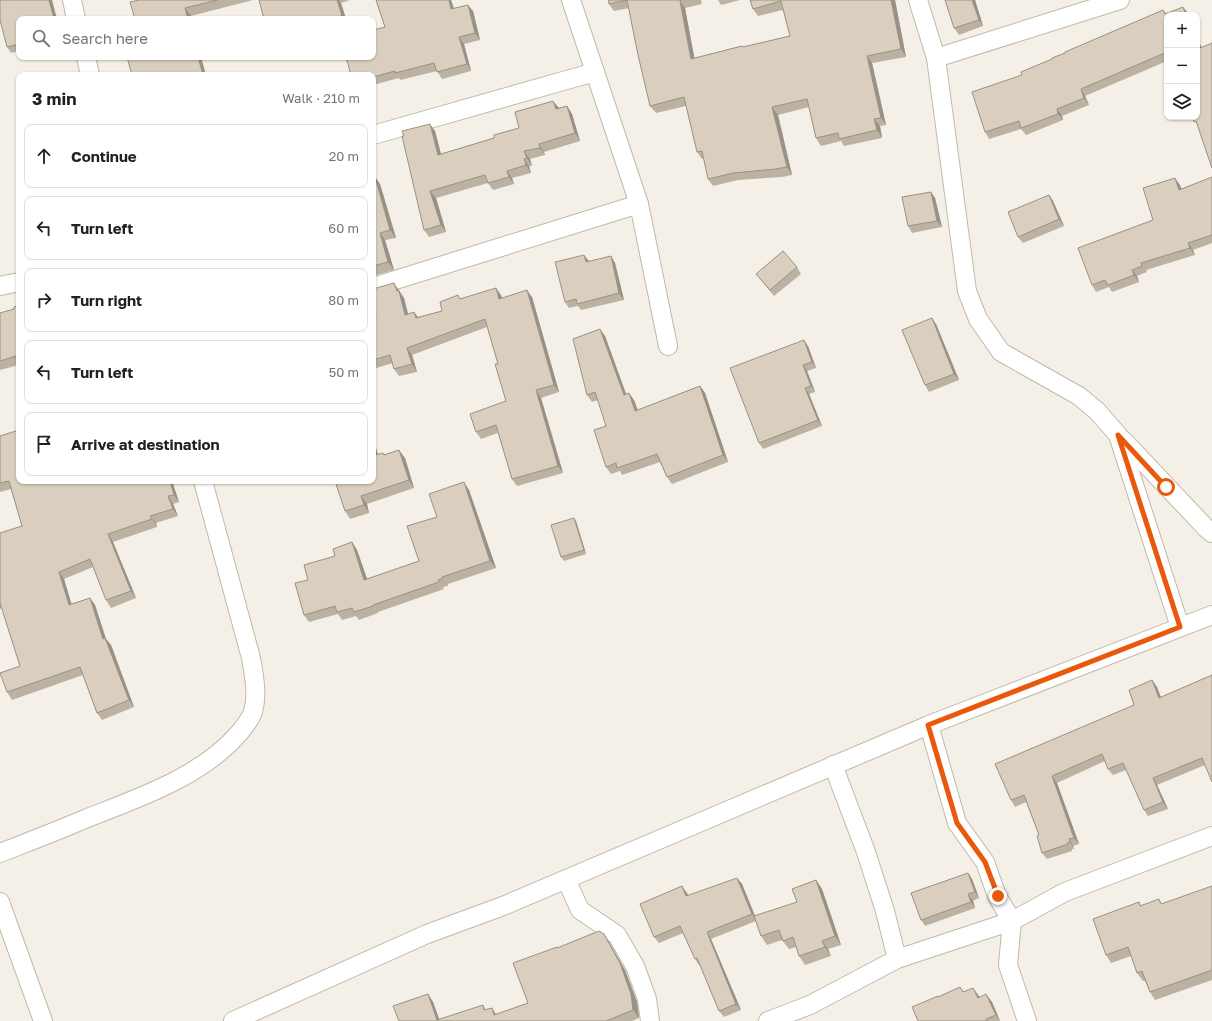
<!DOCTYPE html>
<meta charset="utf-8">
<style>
:root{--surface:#fff;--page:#f2f2f2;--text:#202124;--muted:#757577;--line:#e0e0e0}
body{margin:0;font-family:"Golos Text",sans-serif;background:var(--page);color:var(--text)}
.controls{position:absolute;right:12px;top:12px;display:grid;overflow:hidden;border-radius:8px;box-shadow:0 1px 3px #0004}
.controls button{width:36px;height:36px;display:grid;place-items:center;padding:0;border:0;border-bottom:1px solid var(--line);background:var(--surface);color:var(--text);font:20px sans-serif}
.stop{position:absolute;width:12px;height:12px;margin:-9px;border:3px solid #ea580c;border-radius:50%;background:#fff}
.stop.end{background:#ea580c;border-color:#fff;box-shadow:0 1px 4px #0008}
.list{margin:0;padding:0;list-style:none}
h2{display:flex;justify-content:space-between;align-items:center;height:52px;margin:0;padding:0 16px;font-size:17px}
h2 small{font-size:13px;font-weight:400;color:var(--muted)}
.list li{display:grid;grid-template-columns:26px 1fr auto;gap:12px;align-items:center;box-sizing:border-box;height:64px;margin:0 8px 8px;padding:0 8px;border:1px solid var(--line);border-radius:8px}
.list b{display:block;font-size:15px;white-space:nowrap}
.list em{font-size:13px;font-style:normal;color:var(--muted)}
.icon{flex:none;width:22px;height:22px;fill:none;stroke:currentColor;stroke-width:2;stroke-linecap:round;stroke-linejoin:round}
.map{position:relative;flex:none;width:1212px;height:1021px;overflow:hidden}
.search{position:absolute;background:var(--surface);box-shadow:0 1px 3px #0004;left:16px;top:16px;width:360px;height:44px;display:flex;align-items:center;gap:10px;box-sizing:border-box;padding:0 14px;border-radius:8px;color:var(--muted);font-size:15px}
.panel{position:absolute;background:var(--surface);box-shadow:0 1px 3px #0004;left:16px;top:72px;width:360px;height:412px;border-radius:8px}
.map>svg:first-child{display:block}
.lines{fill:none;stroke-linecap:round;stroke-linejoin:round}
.minor-casing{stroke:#c1b9a8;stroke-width:20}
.minor{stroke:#fff;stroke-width:18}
.wall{fill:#bbb2a3}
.shaded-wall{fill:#999185}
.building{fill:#dacfbe;stroke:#999185}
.route{stroke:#ea580c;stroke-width:5}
</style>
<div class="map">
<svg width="1212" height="1021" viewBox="0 0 1212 1021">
<rect width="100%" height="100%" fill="#f4f0e7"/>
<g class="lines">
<g class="minor-casing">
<g id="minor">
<path d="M72,0L76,19"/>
<path d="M571,0L639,204L668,346"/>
<path d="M918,0L936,58L967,291L978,319L1001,352L1079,396L1097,411L1118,435L1180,627"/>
<path d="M86,57L90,75"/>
<path d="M936,58L1120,0"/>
<path d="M373,135L595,72"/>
<path d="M0,286L19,282"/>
<path d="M373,287L639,204"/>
<path d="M1123,440L1206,528L1212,533"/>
<path d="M929,725L957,823L985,862L997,896L1012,921L1008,965L1027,1021"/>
<path d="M833,765L866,852L885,911L897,959"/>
<path d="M0,853C28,842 57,831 85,819C138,798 202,777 240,732C245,726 250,720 253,712C258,694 254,676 251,658L203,481"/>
<path d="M566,879L580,910L617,935L635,966L647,999L650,1021"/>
<path d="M0,902L43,1021"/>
<path d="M233,1021L427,934L503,906L929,725L1212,615"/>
<path d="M768,1021L810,1005L897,959L1012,921L1065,892L1212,836"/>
</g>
</g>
<use href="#minor" class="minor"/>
</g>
<g class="wall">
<path d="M139,0H253L191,16V19H135Z"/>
<path d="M259,0H350L341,3L346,19H264Z"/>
<path d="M376,0H451L454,8L473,11L480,40L464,44L471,71L442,79L437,71L400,80L399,78L373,85V75L385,27Z"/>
<path d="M608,0H701L702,4L685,8L694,58L742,46L744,47L790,36L783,10L758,16L753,9L750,0H895L906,57L872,63L886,125L880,126L882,138L844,146L841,141L821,146L816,138L809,107L778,115L792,175L782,177L738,180L713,186L708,179L704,159H702L697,152L686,106L656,113L650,106L629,8L614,11L609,4Z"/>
<path d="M718,0H740L721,5Z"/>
<path d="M975,0L983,26L959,35L954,28Z"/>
<path d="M1163,10L1166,13H1188V15H1167V61L1085,96L1089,105L1062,116L1063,120L1026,135L1021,129L989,139L985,132L1022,75L1065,53Z"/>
<path d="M19,19V51L11,53L7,47Z"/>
<path d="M567,106L572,114L580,141L544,152L545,155L530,159L532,166H529L531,173L512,178L514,184L493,190L488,183L436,198L446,232L429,237L424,230L435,131L441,154L494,138L519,128L559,108Z"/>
<path d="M373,177H375L380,184L396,238L385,240L394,270L373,276Z"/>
<path d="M1212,177V243L1193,250L1195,255L1146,270L1147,272L1137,276L1139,282L1112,292L1109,287L1096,292L1092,285L1153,220L1180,185L1181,189Z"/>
<path d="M931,192L935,198L942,227L912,233L908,226Z"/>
<path d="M1049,195L1053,201L1064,226L1023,243L1018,237Z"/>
<path d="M611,256L615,263L624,300L581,310L578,306L569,308L565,302L589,262Z"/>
<path d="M797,267L801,274L774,296L761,280L756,274Z"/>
<path d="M399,290L400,292L404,298L408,314L414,312L418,317L442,311L461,299L501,295L502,298L532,297L559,392L541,398L563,473L517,486L512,479L498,433L481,439L476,432L506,401L498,364L487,327L412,355L417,372L399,376L394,369L393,363L373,369V314L376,313Z"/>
<path d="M19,306V365L0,370V313L14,309Z"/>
<path d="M936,324L959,380L929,392L925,385Z"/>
<path d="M605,336L626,394L634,400L638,410L700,386L705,393L728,462L672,484L667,477L660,462L622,475L620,471L611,474L606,467V426L598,400L592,402L587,395Z"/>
<path d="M808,346L816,368L807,371L815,392L809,394L822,426L763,449L759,443Z"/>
<path d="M0,436L19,481H172L179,502L173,504L178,516L156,523L157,527L113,542L136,598L111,608L106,600L93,567L64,579L71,604L90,598L95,605L106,639L111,645L134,707L102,720L97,713L83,675L12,700L7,692L20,666L2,608L0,609V533L22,526L11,489L0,492Z"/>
<path d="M373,438L378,454L383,453L385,455L405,458L414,488L367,504L369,513L350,519L345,511L373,481Z"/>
<path d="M469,490L496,568L448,584V586L443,587L444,589L378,612V613L359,620L356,616L342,620L338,614L309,622L304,615L308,580L335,556L352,542L357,550L367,579L419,561L437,517Z"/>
<path d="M576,521L586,554L564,561L561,557Z"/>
<path d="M1212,675L1205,765L1157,785L1168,809L1148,816L1144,810L1126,770L1113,775L1108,769L1105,761L1057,783L1079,844L1073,846L1074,849H1072V851L1047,859L1042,853L1039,835L1026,802L1015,807L1011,800L1134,705L1152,680L1157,687L1161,697Z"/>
<path d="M968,873L972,879L979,898L973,901L975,908L925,926L921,920Z"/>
<path d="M737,878L742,884L755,916L797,902L816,880L822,889L841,945L828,949L831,956L805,965L799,956L796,947L789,949L782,940L767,945L761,936L756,921L711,939L741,1010L724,1017L719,1011L700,965H699L695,959L683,933L659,943L654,937L687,893L688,896Z"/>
<path d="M1212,886V980L1155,1000L1150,992L1145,981H1143L1137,973L1131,956L1111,963L1106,955L1139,902L1141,906L1162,904Z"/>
<path d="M604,934L609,942L625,970L637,1002L639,1018L632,1021H399L428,994L433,1002L439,1020L483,1005L486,1010L496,1014L528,1003L558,948Z"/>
<path d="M960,987L964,992L979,997L992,1002L1000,1021H918L938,997Z"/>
</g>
<g class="shaded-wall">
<path d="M49,0H52L57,19H54Z"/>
<path d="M337,0H339L341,3L346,19H345L342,16Z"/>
<path d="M449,0H451L456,16L451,9Z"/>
<path d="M891,0H895L906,57L901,49Z"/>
<path d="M972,0H975L983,26L979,20Z"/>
<path d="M680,1L685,8L696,66L691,59Z"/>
<path d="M468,5L473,11L480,40L475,33Z"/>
<path d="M1183,7L1188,13V15H1186Z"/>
<path d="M185,8L191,16V19H188Z"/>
<path d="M1197,36L1204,54L1200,48L1197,41Z"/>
<path d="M459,37L464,44L471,71L467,64Z"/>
<path d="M867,56L872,63L886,125L881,118Z"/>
<path d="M198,57H201L206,75H203Z"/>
<path d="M1081,89L1085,96L1089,105L1084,98Z"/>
<path d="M553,101L559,108L561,117L556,109Z"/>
<path d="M567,106L572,114L580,141L575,133Z"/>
<path d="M772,107L778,115L792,175L787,167Z"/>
<path d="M1057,109L1062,116L1063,120L1058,114Z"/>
<path d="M874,119L880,126L882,138L877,130Z"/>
<path d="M430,124L435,131L443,162L438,155Z"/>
<path d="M539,144L544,152L545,155L540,148Z"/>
<path d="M524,151L530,159L532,166L527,158Z"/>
<path d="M524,159L529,166L531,173L526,165Z"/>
<path d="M507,171L512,178L514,184L509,177Z"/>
<path d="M375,177L380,184L396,238L390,230Z"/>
<path d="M1175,178L1180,185L1184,197L1179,190Z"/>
<path d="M430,191L436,198L446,232L441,225Z"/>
<path d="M931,192L935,198L942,227L937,221Z"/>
<path d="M1049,195L1053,201L1064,226L1059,219Z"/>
<path d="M380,233L385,240L394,270L388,262Z"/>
<path d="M1188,243L1193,250L1195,255L1190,248Z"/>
<path d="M584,255L589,261L591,269L586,262Z"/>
<path d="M611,256L615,263L624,300L619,293Z"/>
<path d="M1132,270L1137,276L1139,282L1134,275Z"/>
<path d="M394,283L404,298L410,322L405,315L397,291Z"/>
<path d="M496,288L501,295L504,306L499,299Z"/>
<path d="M527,290L532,297L559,392L554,385Z"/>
<path d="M414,312L419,319L416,318Z"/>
<path d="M932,318L936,324L959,380L954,374Z"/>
<path d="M600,329L605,336L629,402L624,395Z"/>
<path d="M804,340L808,346L816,368L812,362Z"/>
<path d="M407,348L412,355L417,372L412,364Z"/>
<path d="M803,365L807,371L815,392L811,386Z"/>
<path d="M700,386L705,393L728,462L723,455Z"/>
<path d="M805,388L809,394L822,426L818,420Z"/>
<path d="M536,390L541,398L563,473L558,466Z"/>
<path d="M629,393L634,400L640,418L635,411Z"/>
<path d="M373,438L380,463L375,455L373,449Z"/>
<path d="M399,450L405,458L414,488L409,480Z"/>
<path d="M170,481H172L179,502L174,495Z"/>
<path d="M464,482L469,490L496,568L490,561Z"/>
<path d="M168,496L173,504L178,516L173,509Z"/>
<path d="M361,496L367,504L369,513L364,505Z"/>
<path d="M150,516L156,523L157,527L152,519Z"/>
<path d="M574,518L576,521L586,554L584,550Z"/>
<path d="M108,534L113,542L136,598L131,591Z"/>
<path d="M352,542L357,550L370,587L364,580Z"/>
<path d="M59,572L64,579L74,612L69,605Z"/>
<path d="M90,598L95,605L106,639L111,645L134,707L129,700L103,639Z"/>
<path d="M1152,680L1157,687L1163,704L1159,698Z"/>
<path d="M1052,776L1057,783L1079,844L1074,838Z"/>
<path d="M1153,778L1157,785L1168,809L1163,802Z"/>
<path d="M1069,839L1073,846L1074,849L1070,842Z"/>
<path d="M968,873L972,879L979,898L975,892Z"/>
<path d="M737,878L742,884L757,921L752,914Z"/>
<path d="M816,880L822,889L841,945L835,936Z"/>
<path d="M682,886L687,893L691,902L686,896Z"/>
<path d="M968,894L973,901L975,908L971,902Z"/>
<path d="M707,932L711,939L741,1010L736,1004Z"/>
<path d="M604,934L609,942L625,970L637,1002L639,1018L633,1010Z"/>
<path d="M822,941L828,949L831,956L825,947Z"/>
<path d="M973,988L979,996L983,1006L978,998Z"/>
<path d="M428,994L433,1002L440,1021H437Z"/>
<path d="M986,994L992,1002L1000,1021L996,1015Z"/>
<path d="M492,1008L497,1016L494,1015Z"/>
</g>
<g class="building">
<path d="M0,0H49L54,19H19V44L7,47L0,20Z"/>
<path d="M139,0H218L185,8L188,19H135L130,2Z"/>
<path d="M259,0H337L342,16L328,19H264Z"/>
<path d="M376,0H449L451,9L468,5L475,33L459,37L467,64L437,72L434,63L395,73V71L373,77V75H351L346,57H373V30L385,27Z"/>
<path d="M609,0H627L609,4Z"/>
<path d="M627,0H682L680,1L691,59L742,46L743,47L790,36L781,1L753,9L750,0H891L901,49L867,56L881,118L874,119L877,130L839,139L838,133L816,138L807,99L772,107L787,167L776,169L733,173L708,179L702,151L697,152L684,97L650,106L638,55Z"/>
<path d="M945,0H972L979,20L954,28Z"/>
<path d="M1183,7L1186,15H1167V52L1081,89L1084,98L1057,109L1058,114L1021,128L1019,121L985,132L972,92L1022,75L1021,72L1052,59V58L1065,53V52L1163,10L1165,14Z"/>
<path d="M1197,41L1200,48L1212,43V168L1196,121L1194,122L1193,117H1197Z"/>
<path d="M127,57H198L203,75H132Z"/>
<path d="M553,101L556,109L567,106L575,133L539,144L540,148L524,151L527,158L524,159L526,165L507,171L509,177L488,183L485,175L430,191L441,225L424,230L402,136H404L402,131L430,124L438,155L494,138V135L519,128L515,112Z"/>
<path d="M373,177H375L390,230L380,233L388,262L373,266Z"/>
<path d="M1212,177V235L1188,243L1190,248L1141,263L1142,266L1132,270L1134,275L1108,285L1105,280L1092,285L1078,248L1153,220L1143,188L1175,178L1179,190Z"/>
<path d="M931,192L937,221L908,226L902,197Z"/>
<path d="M1049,195L1059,219L1018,237L1008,212Z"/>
<path d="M783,251L797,267L770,290L756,274Z"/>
<path d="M584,255L586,262L611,256L619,293L577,304L576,299L565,302L555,262Z"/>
<path d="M394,283L397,291H399L405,315L414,312L416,318L442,311L440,302L458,295L460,299L496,288L499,299L527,290L554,385L536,390L558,466L512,479L496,425L476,432L470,414L506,401L495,364H498L485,319L407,348L412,364L394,369L390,355L373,360V314L376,313L373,303V289Z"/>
<path d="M19,306V355L0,361V313L14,309V307Z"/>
<path d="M932,318L954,374L925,385L902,330Z"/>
<path d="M600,329L624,395L629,393L635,411L700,386L723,455L667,477L657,454L617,468L616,463L606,467L594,430L606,426L595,392L587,395L573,339Z"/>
<path d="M804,340L812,362L803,365L811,386L805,388L818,420L759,443L730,368Z"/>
<path d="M19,430V481H170L174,495L168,496L173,509L150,516L152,519L108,534L131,591L106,600L90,559L59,572L69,605L90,598L103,639L105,638L129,700L97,713L80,667L7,692L0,673L20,666L0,603V533L22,526L9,481L0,483V436Z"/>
<path d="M373,449L375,455L383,453L384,455L399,450L409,480L361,496L364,505L345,511L335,481H373Z"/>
<path d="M464,482L490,561L442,577L443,578L438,580L439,582L373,605V606L354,612L352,608L337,612L335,606L304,615L295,583L308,580L304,565L335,556L333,549L352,542L364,580L419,561L407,526L437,517L429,494Z"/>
<path d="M574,518L584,550L561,557L551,525Z"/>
<path d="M1212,675V782L1202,758L1153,778L1163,802L1144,810L1123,763L1108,769L1102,754L1052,776L1074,838L1069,839L1070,842L1067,843L1068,844L1042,853L1037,836L1039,835L1024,795L1011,800L995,764L1134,705L1129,690L1152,680L1159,698Z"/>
<path d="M968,873L975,892L968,894L971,902L921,920L911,893Z"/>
<path d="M737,878L752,914L707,932L736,1004L719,1011L697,958L695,959L680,926L654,937L640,904L682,886L686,896Z"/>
<path d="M816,880L835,936L822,941L825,947L799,956L793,937L783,941L779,930L761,936L754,916L797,902L792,889Z"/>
<path d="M1212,886V970L1150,992L1142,971L1137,973L1128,947L1106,955L1093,919L1139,902L1140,906L1159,899L1161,904Z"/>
<path d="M599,931L604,934L620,963L631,994L633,1010L606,1021H399L393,1006L428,994L437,1020L483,1005L484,1010L492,1008L494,1015L528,1003L513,963L557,947V948Z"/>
<path d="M960,987L963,992L973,988L978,998L986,994L996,1015L986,1019L987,1021H918L912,1007L938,996V997Z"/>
</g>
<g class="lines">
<path class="route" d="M998,896L985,862L957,823L928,725L1180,627L1118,435L1166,487"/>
</g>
</svg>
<div class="controls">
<button>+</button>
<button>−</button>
<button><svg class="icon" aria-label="layers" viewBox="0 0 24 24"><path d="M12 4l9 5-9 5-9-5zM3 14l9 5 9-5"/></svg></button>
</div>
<div class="stop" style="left:1166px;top:487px"></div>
<div class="stop end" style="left:998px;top:896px"></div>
<div class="search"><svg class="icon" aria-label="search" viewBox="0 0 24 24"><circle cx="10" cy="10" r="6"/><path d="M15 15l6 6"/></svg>Search here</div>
<section class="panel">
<h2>3 min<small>Walk · 210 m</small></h2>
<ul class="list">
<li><svg class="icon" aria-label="ahead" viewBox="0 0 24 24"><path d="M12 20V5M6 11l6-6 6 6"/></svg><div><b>Continue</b></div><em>20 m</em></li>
<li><svg class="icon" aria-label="left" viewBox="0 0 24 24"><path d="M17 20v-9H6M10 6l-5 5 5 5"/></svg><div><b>Turn left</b></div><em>60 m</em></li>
<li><svg class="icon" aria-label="right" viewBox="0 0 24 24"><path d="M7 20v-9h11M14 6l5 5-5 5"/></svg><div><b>Turn right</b></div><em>80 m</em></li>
<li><svg class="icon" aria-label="left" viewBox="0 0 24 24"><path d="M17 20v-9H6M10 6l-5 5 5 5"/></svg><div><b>Turn left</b></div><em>50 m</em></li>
<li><svg class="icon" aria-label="arrive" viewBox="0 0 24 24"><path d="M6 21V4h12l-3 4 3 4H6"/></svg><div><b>Arrive at destination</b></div></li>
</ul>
</section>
</div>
